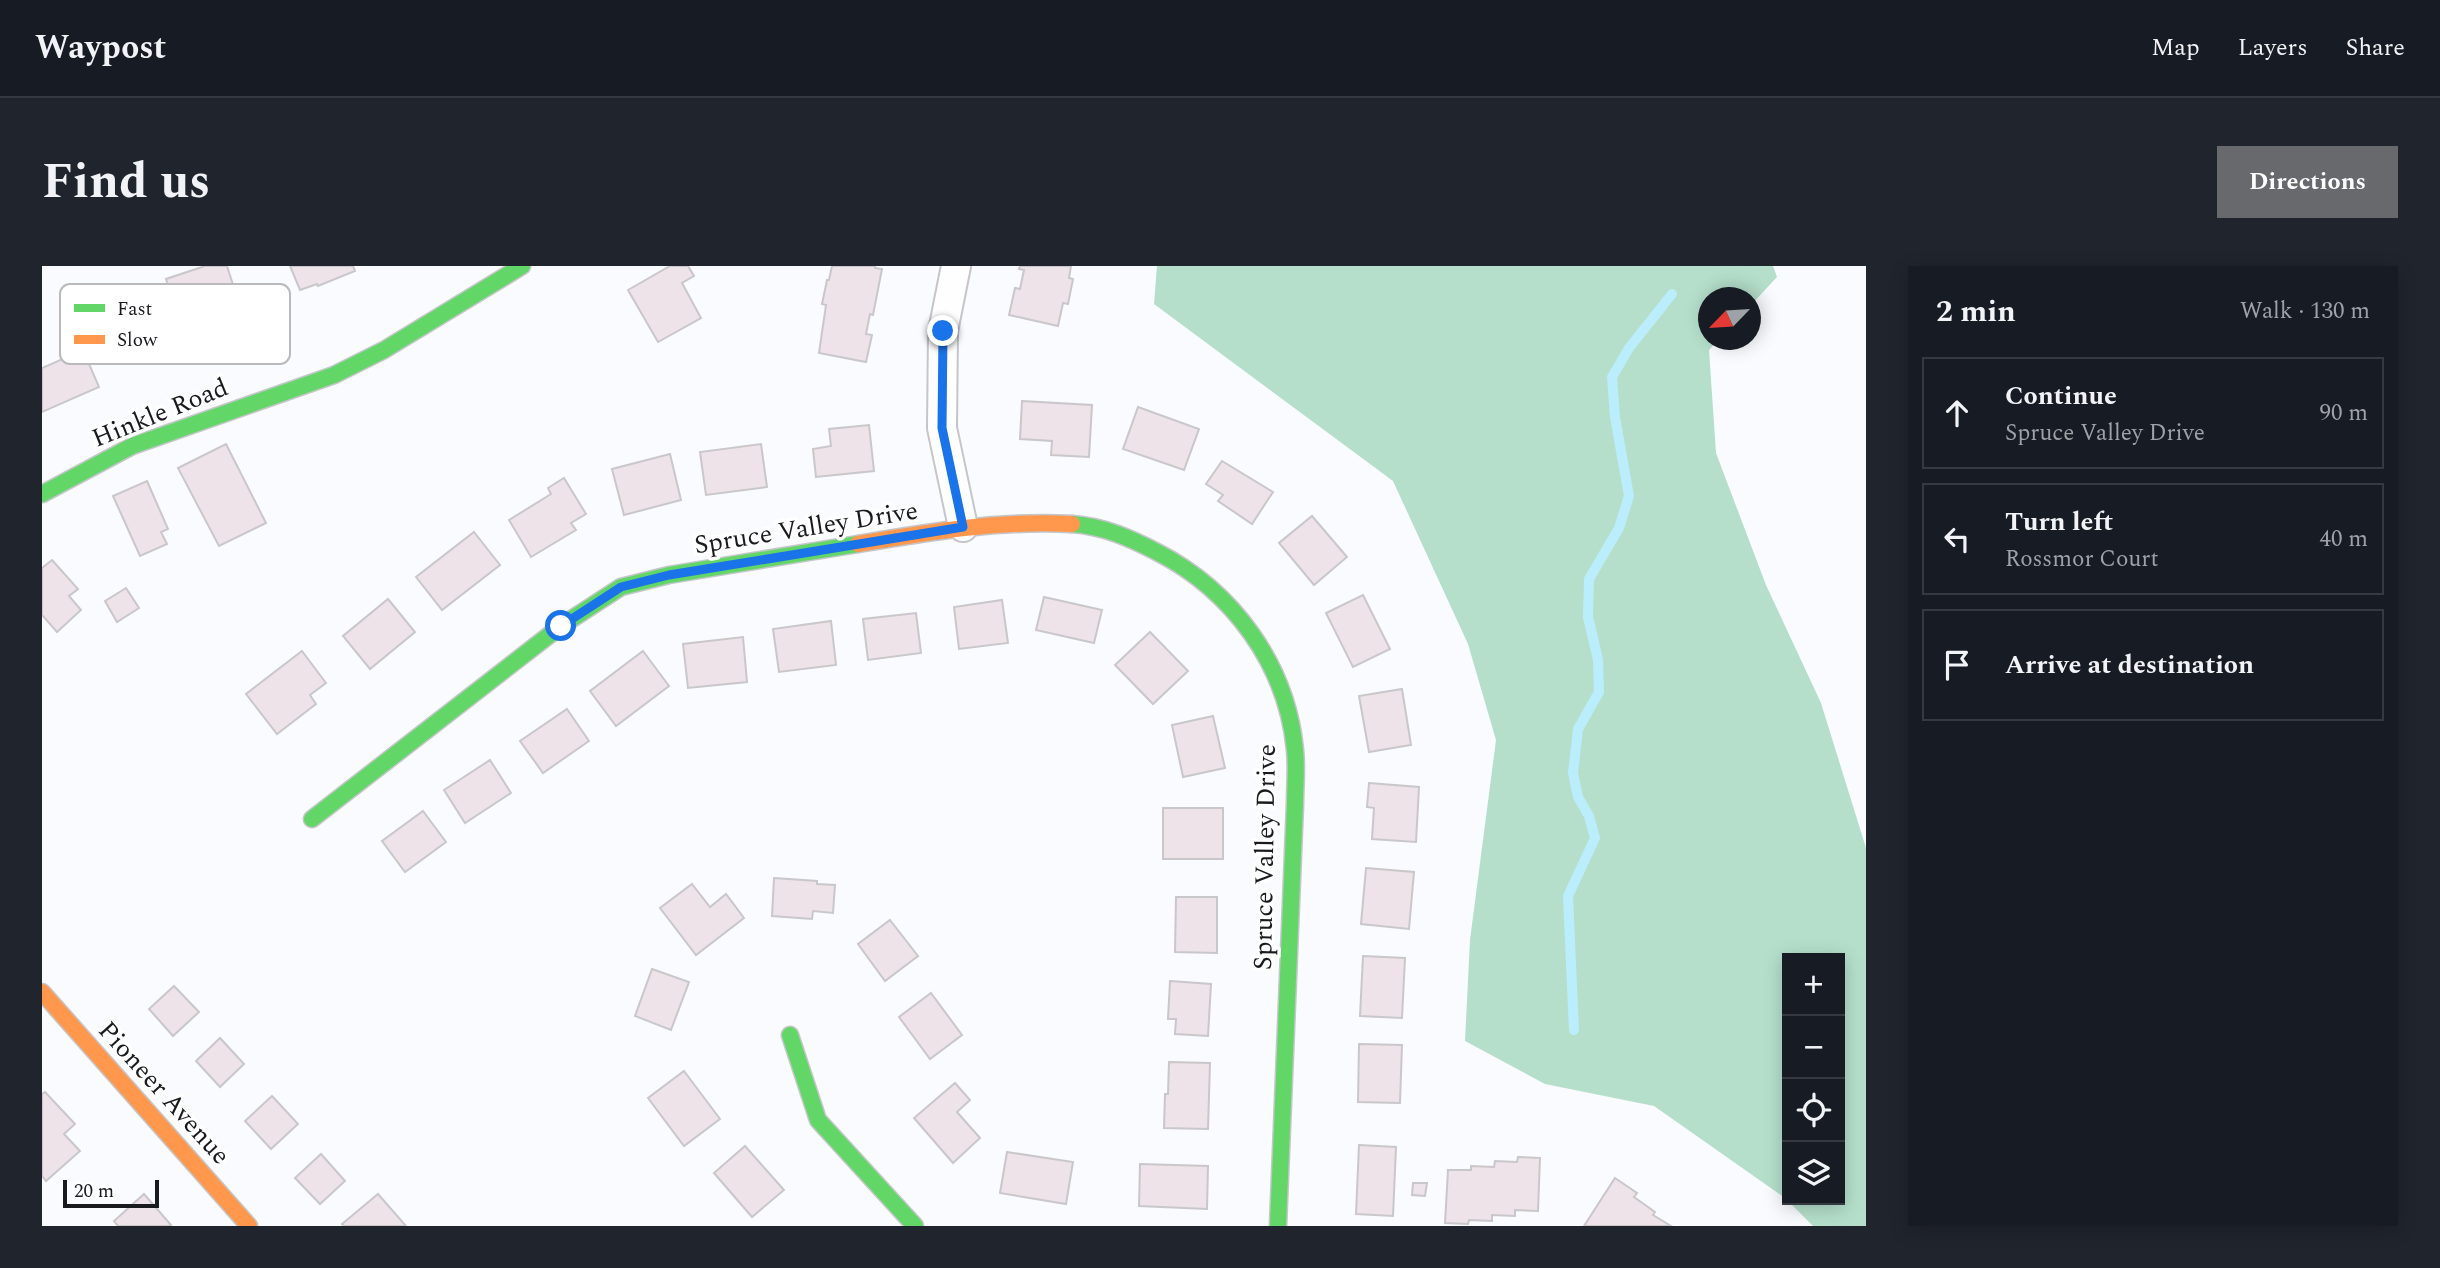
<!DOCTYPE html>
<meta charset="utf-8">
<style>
:root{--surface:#171b24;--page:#20242c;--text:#f1f3f6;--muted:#9ea1a6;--line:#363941;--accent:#67696c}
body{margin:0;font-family:Spectral,serif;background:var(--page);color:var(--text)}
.controls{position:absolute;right:21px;bottom:21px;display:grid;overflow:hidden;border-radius:0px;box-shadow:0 4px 18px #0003}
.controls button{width:63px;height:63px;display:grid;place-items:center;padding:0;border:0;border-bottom:2px solid var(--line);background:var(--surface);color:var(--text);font:35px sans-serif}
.compass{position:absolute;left:1656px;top:21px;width:63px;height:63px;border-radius:50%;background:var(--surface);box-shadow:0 4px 18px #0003;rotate:245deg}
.scale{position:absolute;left:21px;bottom:18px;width:96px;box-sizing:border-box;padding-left:7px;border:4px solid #181a1e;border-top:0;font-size:19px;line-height:24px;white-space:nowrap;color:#181a1e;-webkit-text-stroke:5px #fff;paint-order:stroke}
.stop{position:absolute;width:21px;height:21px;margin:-16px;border:5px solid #1a73e8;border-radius:50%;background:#fff}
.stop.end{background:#1a73e8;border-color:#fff;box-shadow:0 2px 7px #0008}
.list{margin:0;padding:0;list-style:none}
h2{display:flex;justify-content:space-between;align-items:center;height:91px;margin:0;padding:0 28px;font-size:30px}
h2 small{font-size:23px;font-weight:400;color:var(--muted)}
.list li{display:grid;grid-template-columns:46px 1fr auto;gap:21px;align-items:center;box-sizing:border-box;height:112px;margin:0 14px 14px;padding:0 14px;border:2px solid var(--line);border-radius:0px}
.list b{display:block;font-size:26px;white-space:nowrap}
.list p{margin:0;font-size:23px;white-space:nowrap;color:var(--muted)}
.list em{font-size:23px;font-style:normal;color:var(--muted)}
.icon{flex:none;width:38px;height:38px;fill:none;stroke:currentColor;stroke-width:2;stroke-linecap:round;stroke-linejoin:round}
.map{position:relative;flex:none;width:1824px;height:960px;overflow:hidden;border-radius:0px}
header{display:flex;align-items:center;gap:42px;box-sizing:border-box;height:98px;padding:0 35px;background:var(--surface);border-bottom:2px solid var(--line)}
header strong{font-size:33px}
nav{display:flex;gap:38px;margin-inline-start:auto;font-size:24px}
.intro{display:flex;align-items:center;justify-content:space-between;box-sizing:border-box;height:168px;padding:0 42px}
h1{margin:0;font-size:49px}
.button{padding:18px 32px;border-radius:0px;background:var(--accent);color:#fff;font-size:24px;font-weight:700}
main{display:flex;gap:42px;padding:0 42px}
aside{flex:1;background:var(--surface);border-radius:0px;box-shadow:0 4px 18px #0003}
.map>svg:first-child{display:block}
.forest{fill:#b5dfcb;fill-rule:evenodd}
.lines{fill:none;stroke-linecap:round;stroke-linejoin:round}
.stream{stroke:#bbeefc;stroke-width:10}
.building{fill:#ede3e9;stroke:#c9c7c9;stroke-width:2}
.street-casing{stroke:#c4c6ca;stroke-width:32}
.fast-casing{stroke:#c4c6ca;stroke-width:19}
.slow-casing{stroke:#c4c6ca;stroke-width:19}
.street{stroke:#fefeff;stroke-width:28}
.fast{stroke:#63d668;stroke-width:16}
.slow{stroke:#ff974d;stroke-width:16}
.route{stroke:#1a73e8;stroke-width:9}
.labels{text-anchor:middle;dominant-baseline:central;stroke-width:7;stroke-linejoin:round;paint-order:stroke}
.street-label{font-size:26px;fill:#181a1e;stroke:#fff}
.key{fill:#fff;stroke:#bababc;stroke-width:2}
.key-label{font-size:19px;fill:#181a1e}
</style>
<header>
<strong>Waypost</strong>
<nav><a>Map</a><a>Layers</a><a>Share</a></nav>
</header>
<div class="intro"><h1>Find us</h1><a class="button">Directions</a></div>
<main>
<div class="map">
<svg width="1824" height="960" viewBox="0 0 1824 960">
<rect width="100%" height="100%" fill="#f9fbfe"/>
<path class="forest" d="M1115,0H1731L1735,11L1709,39L1708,32H1666V74H1676L1667,84L1674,187L1724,319L1779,437L1824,582V960H1771L1743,932L1612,840L1503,818L1423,775L1428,674L1454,474L1426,378L1351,215L1112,38ZM1745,692H1798V934H1745Z"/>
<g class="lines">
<path class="stream" d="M1532,764L1526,630L1553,572L1547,550L1536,531L1531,507L1536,463L1557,426L1556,394L1546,351L1547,313L1577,262L1587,230L1573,151L1570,111L1587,82L1630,28"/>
</g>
<g class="building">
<path d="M163,0H185L194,28L136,47L124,13Z"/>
<path d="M248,0H311L313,5L276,20L275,18L258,24Z"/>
<path d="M628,0H646L652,10L640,17L659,52L616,76L586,24Z"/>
<path d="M790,0H833V2L840,3L831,49L828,48L824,68L830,69L824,96L777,87L784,39L780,38L785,14H787Z"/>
<path d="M978,0H1029L1027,12L1031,13L1026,38L1021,37L1016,60L967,49L973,22L978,23L982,4L977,3Z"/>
<path d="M41,84L57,121L0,146V102Z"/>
<path d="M980,135L1050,139L1047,191L1009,189L1010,175L978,173Z"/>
<path d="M1096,141L1157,163L1142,204L1081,183Z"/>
<path d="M827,159L832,205L774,211L771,183L789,180L787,163Z"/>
<path d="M184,178L224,257L177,280L136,202Z"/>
<path d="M719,178L725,221L664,229L658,186Z"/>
<path d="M628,188L639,234L582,249L570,203Z"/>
<path d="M1180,195L1231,226L1210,258L1176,235L1181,229L1164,218Z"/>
<path d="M522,212L544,248L529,257L534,264L489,291L467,254L509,228L506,222Z"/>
<path d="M105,215L126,263L119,266L125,278L98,290L71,230Z"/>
<path d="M1270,250L1305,291L1272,319L1237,277Z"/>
<path d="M432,266L458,299L400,344L374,311Z"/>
<path d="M10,294L36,323L27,330L39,344L15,366L0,349V302Z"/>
<path d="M84,322L97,342L75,356L63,335Z"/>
<path d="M1321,329L1348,383L1311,401L1284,347Z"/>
<path d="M1002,331L1060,344L1052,377L994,364Z"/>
<path d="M346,333L373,366L328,403L301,370Z"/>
<path d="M960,334L966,377L917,383L912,341Z"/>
<path d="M874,347L879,387L826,394L821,353Z"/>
<path d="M789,355L794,399L737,406L731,363Z"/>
<path d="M1108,366L1146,405L1111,438L1073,399Z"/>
<path d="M701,371L705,416L646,422L641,378Z"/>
<path d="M260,385L284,417L268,429L274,438L235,468L204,428Z"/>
<path d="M601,385L627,420L574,460L548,425Z"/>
<path d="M1360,423L1369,479L1327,486L1317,430Z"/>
<path d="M525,443L547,475L501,507L478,475Z"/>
<path d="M1171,450L1183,502L1141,511L1130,459Z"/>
<path d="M448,494L469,527L423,557L402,524Z"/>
<path d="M1327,517L1377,521L1374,576L1330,573L1332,542L1325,541Z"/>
<rect x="1121" y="542" width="60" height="51"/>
<path d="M381,545L404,576L363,606L340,575Z"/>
<path d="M1324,602L1372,606L1367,663L1319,658Z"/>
<path d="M732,612L775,615V618L793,619L791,647L771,645L770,653L730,650Z"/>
<path d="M650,618L668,641L684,628L702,652L654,689L618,642Z"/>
<path d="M1134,631H1175V687L1133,686Z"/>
<path d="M848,654L876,690L843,715L816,678Z"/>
<path d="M1321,690L1363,692L1360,752L1318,750Z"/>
<path d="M610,703L647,716L629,764L593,750Z"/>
<path d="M1128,715L1169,718L1166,770L1133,768L1134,753H1126Z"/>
<path d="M132,720L157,746L131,770L107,743Z"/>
<path d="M889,727L920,769L888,793L857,751Z"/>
<path d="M178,772L202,798L178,821L154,795Z"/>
<path d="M1317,778L1360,779L1358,837L1316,836Z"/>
<path d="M1127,796L1168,797L1166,863L1122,862L1123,828H1126Z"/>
<path d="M642,805L678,853L642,880L606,832Z"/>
<path d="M913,817L928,834L915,846L938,872L911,897L872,852Z"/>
<path d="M3,826L33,858L22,868L38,885L4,915L0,910V828Z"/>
<path d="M230,830L256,858L229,883L203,855Z"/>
<path d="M1317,879L1354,881L1351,950L1314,948Z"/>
<path d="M703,880L742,924L710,951L672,907Z"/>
<path d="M965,886L1031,896L1024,938L958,927Z"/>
<path d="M279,888L303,915L278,938L253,912Z"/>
<path d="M1476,891L1498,892L1496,945L1473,944V950L1450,949V955L1427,954L1426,958L1403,957L1406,904H1429V900L1452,901L1453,895L1475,896Z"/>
<path d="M1098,898L1166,900L1165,943L1097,940Z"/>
<path d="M1573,912L1595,927L1592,931L1613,946L1611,949L1629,960H1542Z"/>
<path d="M1371,917H1385L1383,930L1370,929Z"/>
<path d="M102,928L129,959L128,960H76L72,955Z"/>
<path d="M336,928L364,960H302L300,958Z"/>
</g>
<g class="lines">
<g class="street-casing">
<path id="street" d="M914,0L901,65L900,162L921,261"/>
</g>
<g class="fast-casing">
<g id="fast">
<path d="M0,228L90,180L292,109L342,84L480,0"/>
<path d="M1030,258C1061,260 1088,272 1115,286C1191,325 1245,399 1253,484C1255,502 1253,520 1253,538L1236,960"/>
<path d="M270,553L519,360L579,321L627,309L816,278"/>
<path d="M748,769L776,854L873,960"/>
</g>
</g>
<g class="slow-casing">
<g id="slow">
<path d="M816,278C887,266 958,254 1030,258"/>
<path d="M0,726L207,960"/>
</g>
</g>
<use href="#street" class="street"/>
<use href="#fast" class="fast"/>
<use href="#slow" class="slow"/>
</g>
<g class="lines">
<path class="route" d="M519,360L579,321L627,309L921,261L900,162L901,65"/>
</g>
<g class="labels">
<g class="street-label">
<text transform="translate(118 147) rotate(-22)">Hinkle Road</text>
<text transform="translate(764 262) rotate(-9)">Spruce Valley Drive</text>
<text transform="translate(1223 591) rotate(-89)">Spruce Valley Drive</text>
<text transform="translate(122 827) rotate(48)">Pioneer Avenue</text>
</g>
</g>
<rect x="18" y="18" width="230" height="80" rx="10" class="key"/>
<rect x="32" y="38" width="31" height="8" fill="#63d668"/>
<rect x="32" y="69" width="31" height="9" fill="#ff974d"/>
<g class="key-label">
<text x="75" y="49">Fast</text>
<text x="75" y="80">Slow</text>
</g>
</svg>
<div class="controls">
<button>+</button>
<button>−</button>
<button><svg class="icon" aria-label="locate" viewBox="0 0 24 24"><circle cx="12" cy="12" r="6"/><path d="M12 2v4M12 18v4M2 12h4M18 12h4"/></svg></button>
<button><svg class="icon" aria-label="layers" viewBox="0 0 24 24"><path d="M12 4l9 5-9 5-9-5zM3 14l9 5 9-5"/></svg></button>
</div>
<svg class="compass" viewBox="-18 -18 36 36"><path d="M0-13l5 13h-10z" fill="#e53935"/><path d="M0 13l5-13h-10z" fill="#9ea1a6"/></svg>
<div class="scale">20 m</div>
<div class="stop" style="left:519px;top:360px"></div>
<div class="stop end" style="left:901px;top:65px"></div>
</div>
<aside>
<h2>2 min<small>Walk · 130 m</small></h2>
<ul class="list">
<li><svg class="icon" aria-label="ahead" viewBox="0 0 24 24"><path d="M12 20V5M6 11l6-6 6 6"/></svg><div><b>Continue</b><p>Spruce Valley Drive</p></div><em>90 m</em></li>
<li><svg class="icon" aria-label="left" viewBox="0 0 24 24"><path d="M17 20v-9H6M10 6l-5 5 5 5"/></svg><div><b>Turn left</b><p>Rossmor Court</p></div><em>40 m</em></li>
<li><svg class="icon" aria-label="arrive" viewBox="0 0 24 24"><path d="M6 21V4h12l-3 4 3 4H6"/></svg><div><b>Arrive at destination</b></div></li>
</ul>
</aside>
</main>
